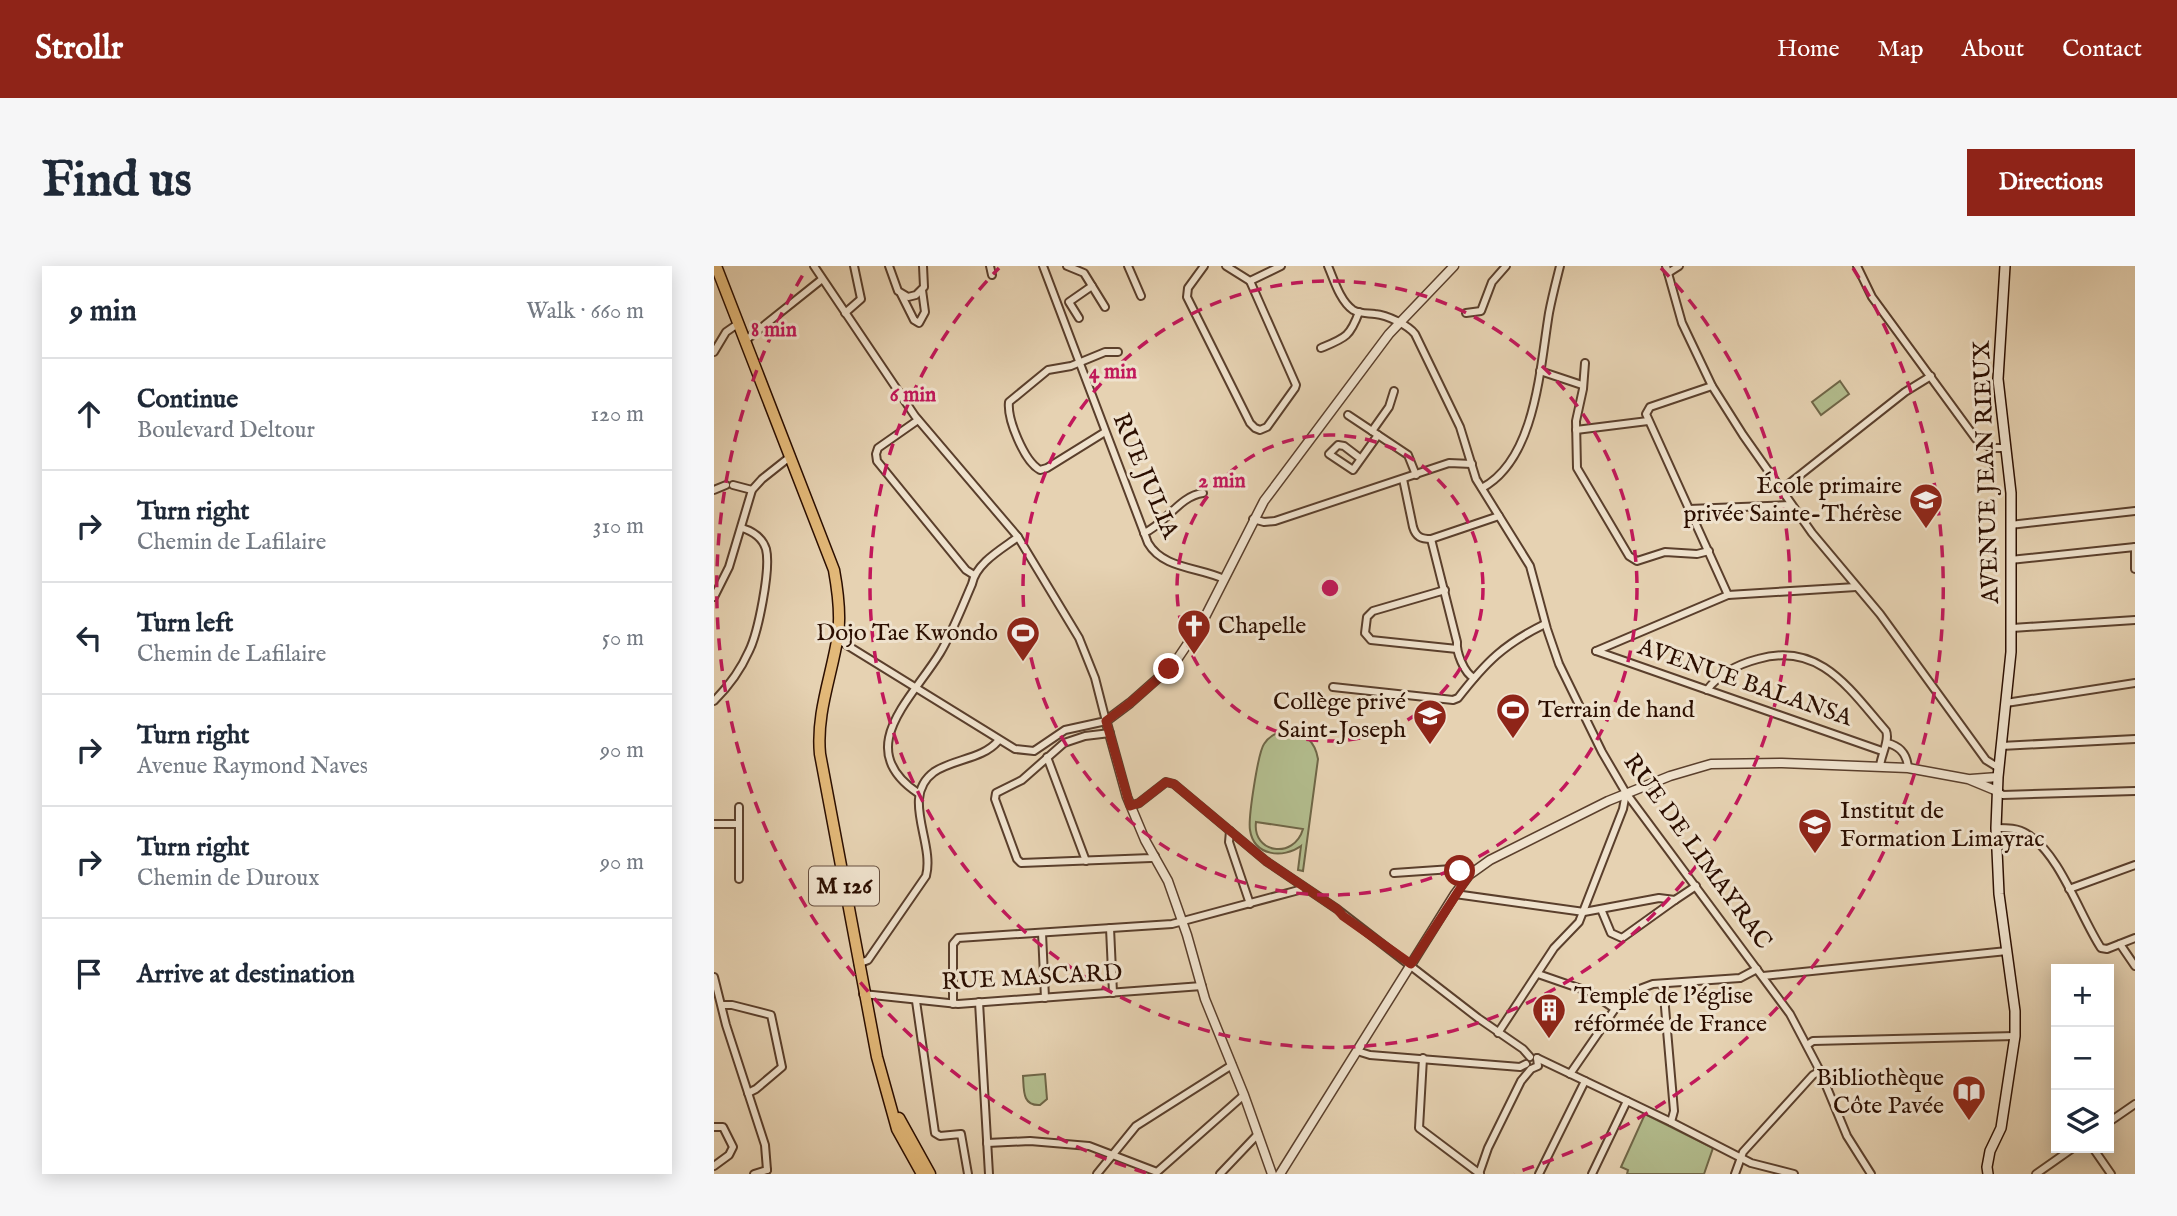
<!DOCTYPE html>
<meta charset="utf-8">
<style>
:root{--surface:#fff;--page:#f6f6f7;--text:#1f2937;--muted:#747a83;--line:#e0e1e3;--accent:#8f2418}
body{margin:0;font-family:"IM FELL English",serif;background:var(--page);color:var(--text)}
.controls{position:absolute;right:21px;bottom:21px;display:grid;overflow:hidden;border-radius:0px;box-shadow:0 4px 18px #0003}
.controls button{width:63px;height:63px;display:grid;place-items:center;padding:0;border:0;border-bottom:2px solid var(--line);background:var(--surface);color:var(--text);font:35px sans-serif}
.stop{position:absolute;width:21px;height:21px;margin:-16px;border:5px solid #8f2418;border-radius:50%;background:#fff}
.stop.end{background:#8f2418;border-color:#fff;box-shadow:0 2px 7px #0008}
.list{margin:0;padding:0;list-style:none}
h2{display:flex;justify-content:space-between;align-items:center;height:91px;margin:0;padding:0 28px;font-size:30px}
h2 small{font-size:23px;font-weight:400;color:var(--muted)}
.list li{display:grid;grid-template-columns:46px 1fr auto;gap:21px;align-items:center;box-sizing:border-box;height:112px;padding:0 28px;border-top:2px solid var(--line)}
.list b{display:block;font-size:26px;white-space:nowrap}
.list p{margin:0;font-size:23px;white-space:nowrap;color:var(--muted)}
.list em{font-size:23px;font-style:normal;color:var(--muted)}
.icon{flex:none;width:38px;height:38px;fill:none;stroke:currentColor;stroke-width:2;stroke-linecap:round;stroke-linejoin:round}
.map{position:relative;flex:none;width:1421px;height:908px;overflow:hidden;border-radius:0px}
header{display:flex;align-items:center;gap:42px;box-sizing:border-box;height:98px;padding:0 35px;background:var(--accent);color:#fff}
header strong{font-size:33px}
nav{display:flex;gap:38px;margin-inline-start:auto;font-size:24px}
.intro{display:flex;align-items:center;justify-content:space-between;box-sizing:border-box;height:168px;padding:0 42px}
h1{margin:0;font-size:49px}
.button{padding:18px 32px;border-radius:0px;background:var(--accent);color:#fff;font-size:24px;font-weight:700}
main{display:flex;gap:42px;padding:0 42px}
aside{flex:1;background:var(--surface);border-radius:0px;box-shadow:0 4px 18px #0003}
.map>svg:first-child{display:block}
.green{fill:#b3bd8e;stroke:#6f6647;stroke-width:2;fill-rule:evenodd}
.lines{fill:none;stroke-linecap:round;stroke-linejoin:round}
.minor-casing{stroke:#5a3f2c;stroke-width:10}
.tertiary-casing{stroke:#5a3f2c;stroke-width:11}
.secondary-casing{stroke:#2b0e00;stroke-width:12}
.primary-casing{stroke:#2b0e00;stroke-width:13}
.minor{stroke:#efe2cd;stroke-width:6}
.tertiary{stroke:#efe2cd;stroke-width:8}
.secondary{stroke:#efe2cd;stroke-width:9}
.primary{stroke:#e3b979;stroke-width:10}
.route{stroke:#8f2418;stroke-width:9}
.ring{fill:none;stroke:#c2185b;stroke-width:3.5;stroke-dasharray:12 9}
.labels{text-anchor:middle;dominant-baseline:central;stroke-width:6;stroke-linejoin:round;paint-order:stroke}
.shield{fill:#efe2cd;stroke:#664e3e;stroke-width:2}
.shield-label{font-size:23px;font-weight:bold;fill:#2b0e00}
.street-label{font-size:24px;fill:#2b0e00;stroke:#efe2cd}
.poi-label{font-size:24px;fill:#2b0e00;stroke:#efe2cd;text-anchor:end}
.centre{fill:#c2185b;stroke:#efe2cd;stroke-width:3.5}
.ring-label{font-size:21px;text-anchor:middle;font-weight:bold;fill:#c2185b;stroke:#efe2cd;stroke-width:6;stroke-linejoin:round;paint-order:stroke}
</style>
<header>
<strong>Strollr</strong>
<nav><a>Home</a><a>Map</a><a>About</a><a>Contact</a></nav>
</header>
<div class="intro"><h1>Find us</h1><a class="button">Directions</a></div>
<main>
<aside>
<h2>9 min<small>Walk · 660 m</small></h2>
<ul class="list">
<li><svg class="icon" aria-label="ahead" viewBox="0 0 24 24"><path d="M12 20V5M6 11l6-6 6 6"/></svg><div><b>Continue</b><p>Boulevard Deltour</p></div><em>120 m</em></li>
<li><svg class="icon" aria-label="right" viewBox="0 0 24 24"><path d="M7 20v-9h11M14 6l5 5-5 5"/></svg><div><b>Turn right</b><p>Chemin de Lafilaire</p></div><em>310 m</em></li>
<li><svg class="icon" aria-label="left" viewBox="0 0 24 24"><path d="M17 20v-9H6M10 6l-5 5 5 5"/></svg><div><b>Turn left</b><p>Chemin de Lafilaire</p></div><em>50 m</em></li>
<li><svg class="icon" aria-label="right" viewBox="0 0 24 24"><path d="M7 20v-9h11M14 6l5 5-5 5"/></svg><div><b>Turn right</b><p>Avenue Raymond Naves</p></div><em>90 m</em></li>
<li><svg class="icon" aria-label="right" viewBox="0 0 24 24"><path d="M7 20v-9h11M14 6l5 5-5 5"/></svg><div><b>Turn right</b><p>Chemin de Duroux</p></div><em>90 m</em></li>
<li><svg class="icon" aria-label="arrive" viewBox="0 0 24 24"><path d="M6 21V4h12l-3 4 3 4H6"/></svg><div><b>Arrive at destination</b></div></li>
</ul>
</aside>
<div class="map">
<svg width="1421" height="908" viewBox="0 0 1421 908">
<rect width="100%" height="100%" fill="#e6d2b2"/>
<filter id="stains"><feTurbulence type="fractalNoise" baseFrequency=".00286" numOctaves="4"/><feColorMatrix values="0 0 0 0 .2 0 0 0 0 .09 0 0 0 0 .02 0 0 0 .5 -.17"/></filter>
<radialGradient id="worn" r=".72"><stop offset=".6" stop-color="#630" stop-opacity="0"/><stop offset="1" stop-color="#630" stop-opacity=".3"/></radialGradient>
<g class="green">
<path d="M1126,115L1135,128L1107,149L1098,136Z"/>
<path d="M573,465C590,466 601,475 604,493L589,605L584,604L587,580C569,593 540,590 536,564C534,552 544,487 550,478C555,470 563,466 573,465ZM542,556L589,563C580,594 538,587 542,556Z"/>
<path d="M331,808L333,833L326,839C308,840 310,824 309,810Z"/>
<path d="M931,848L999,882L990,908H913L914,904L907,901Z"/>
</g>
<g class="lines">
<g class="minor-casing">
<g id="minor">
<path d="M100,0L201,150L304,271L365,372L381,412L392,455L351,464L320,485L301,483L123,373"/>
<path d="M175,0L184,25L194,31L202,29L210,21L209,0"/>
<path d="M276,0L278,9"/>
<path d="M329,0L434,277C449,303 485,301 510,313"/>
<path d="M353,0L370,7L391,41"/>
<path d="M414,0L427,30"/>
<path d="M490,0L474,22L473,31L536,157L541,162L546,164L553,161L581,122L582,119L536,15"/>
<path d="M512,0L536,15L567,0"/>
<path d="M614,0C620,14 626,35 639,44C646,48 654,47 661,48C673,49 694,59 701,68L746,161L762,213L816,300L833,363L845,398L888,486L912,527L1076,748L1106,805L1133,870L1157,908"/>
<path d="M952,0L968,57L998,120L1029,169L1098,267L1166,348L1272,494L1285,502"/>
<path d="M1143,0L1158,31L1262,173L1277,182H1292"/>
<path d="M954,7L965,0"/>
<path d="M187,28L200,54L205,57L211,46L208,24"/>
<path d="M131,47L147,33L140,0"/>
<path d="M752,47L767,45L778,16L792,0"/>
<path d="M365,52L355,36L378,20"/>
<path d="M32,74L107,14"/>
<path d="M607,82C631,72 636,71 645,46"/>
<path d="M0,86L12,66L25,57"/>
<path d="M871,97L869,123L862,155L863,202L915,290L923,295L951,286L983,288L995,285"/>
<path d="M826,105L868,119"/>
<path d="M998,120L936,141L932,148L1014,329"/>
<path d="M634,149L694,189L702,209"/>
<path d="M204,154L164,182L162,188L163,195L252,304L260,309"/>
<path d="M862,164L934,155"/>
<path d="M658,165L675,141L680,125"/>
<path d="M391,166L333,202L326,204C310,195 293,153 295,136L334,104L357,100L391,86H404"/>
<path d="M647,193L630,180L624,179L615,188L639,204L664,169"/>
<path d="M689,213L699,261C702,271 707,273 717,273L785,250"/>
<path d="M19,219L38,224"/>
<path d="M768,222C822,193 826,101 835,47C838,31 842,16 846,0"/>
<path d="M0,224L12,219"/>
<path d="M1067,224L1191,126L1217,110"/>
<path d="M975,243L1077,239"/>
<path d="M539,253L550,256L561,255L735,197L758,198"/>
<path d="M1296,259L1421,245"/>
<path d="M430,267C452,258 465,230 489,227"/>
<path d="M717,273L743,376C742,386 750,407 760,412"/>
<path d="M1421,281V303"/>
<path d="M1296,294L1421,281"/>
<path d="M731,324L659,345L653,351L651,367L657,374L743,383"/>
<path d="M0,331L15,301L38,224L48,213L77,190"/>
<path d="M1298,362L1421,354"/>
<path d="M882,385L1168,485"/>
<path d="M882,385L1014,329L1142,321"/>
<path d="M619,421L739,434L744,432C772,396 790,378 831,358"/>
<path d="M993,424C1005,408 1025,398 1044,393C1106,375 1136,424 1172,465C1176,474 1167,489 1166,500"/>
<path d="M0,435C14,421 27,403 35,385C44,367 57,303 52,283C48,271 38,265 28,262"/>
<path d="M1292,437L1421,417"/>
<path d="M396,467L371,470L350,477L308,514L282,527L281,533L303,593L307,597L437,592L441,590"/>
<path d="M1173,477C1186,480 1193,488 1194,502"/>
<path d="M1287,480L1421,473"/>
<path d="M333,491L372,595"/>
<path d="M1283,525L1289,529L1421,525"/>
<path d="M204,527C138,483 197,434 226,387C239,365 248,341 258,318C262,297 288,283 304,271"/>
<path d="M417,540L425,537L452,516L460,518L552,595L623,643L764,752L809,783L816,791"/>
<path d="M25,541V613"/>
<path d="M0,558H25"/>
<path d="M1282,562C1293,562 1304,562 1313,568C1345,586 1367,652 1387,682L1393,683L1421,672"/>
<path d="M516,565L515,576L536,638"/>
<path d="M680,607L738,603L755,609"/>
<path d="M1355,623L1421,599"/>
<path d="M741,628L870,646L945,632L961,634L982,620"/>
<path d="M887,643L897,667L908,672L961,634"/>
<path d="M396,662L399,727"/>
<path d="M328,667L331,732"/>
<path d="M1406,678L1421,700"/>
<path d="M144,698L154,694L212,610C221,576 186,531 220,506C239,493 269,493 284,475"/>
<path d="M824,708L876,726L901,743"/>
<path d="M1049,710L1293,685"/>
<path d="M0,711L12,759L51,879L53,904"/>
<path d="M949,718L960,845L957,856"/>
<path d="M149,728L244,738L488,720"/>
<path d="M202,735L221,867L226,870L247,868L254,908"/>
<path d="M265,736L275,908"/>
<path d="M239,738V678L244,672L458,658L585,624L589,621"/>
<path d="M8,739H18L57,749L68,801L42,823L34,827"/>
<path d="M784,767L840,682L865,656L909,543L912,527"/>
<path d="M1093,779L1099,775L1301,770"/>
<path d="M643,785L656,789L806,801L812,798"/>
<path d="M709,792L705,862L766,908"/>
<path d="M823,792L957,856L1037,897L1080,908"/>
<path d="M856,808L905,737L923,724L939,718L1026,712L1043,703"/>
<path d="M1395,856L1421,838"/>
<path d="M0,861H9L19,881L15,889L0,900"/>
<path d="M273,877L316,875L375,880L443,906L530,829"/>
<path d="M1379,882L1397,908"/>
<path d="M40,908L53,904"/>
<path d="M383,908L422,860L518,799"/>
<path d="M506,908L544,868"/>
<path d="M765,908L774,882L807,815L817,803L824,800L823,792"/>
<path d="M825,908L871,815"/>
<path d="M878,908L913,835"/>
<path d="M1021,908L1029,886L1099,809L1106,805"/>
<path d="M1322,908L1359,882"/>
</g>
</g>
<g class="tertiary-casing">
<g id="tertiary">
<path d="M1257,513L1284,511"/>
<path d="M558,908L530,829L491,733L473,669L454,615L431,574L413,531L392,455L416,437L460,398L489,355L550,235L675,68L740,0"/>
<path d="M566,908L741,628L755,609L776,594L894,535L956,510L997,498L1068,497L1194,502L1254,513L1283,525"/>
</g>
</g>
<g class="secondary-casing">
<path id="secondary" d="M1274,908L1273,901L1276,885L1287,862L1301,770V745L1285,628L1282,562L1284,511L1297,386V227L1284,113L1291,0"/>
</g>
<g class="primary-casing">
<g id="primary">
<path d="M2,0L120,304C124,326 127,348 124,369C118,409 102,447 106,488L163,791L183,863L208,908"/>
<path d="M185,852L216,908"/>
</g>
</g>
<use href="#minor" class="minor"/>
<use href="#tertiary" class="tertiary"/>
<use href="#secondary" class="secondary"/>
<use href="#primary" class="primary"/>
</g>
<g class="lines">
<path class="route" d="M455,403L416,437L392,455L416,540L425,537L452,516L460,518L552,595L623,643L629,650L697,698L755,609L746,605"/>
</g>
<g class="ring">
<circle cx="616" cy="322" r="153"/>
<circle cx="616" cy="322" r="307"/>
<path d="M947 2A460 460 0 1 1 285 2"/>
<path d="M432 907A613 613 0 0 1 93 2M1139 2A613 613 0 0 1 800 907"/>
</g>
<defs>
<g id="school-pin" transform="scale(1.75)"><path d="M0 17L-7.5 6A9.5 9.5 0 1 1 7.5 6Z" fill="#8f2418" stroke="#efe2cd"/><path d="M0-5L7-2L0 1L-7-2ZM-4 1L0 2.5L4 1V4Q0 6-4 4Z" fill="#fff"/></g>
<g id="church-pin" transform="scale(1.75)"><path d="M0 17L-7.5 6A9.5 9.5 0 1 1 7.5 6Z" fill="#8f2418" stroke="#efe2cd"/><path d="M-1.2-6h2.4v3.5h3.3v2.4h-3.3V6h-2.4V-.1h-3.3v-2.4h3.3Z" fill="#fff"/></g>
<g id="stadium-pin" transform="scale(1.75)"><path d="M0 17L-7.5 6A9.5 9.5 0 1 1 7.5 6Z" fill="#8f2418" stroke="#efe2cd"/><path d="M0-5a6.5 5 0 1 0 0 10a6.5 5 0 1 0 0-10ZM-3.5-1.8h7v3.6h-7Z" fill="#fff"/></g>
<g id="university-pin" transform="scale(1.75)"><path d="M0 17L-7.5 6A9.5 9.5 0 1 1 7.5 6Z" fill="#8f2418" stroke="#efe2cd"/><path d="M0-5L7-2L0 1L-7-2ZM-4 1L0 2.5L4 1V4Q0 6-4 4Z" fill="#fff"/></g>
<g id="building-pin" transform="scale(1.75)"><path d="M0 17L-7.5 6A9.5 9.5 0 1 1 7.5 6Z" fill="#8f2418" stroke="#efe2cd"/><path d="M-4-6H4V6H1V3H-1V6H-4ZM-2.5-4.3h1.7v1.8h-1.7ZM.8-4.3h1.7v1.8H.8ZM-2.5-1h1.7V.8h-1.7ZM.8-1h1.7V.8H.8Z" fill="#fff"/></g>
<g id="library-pin" transform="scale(1.75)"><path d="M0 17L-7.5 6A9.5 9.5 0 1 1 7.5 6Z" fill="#8f2418" stroke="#efe2cd"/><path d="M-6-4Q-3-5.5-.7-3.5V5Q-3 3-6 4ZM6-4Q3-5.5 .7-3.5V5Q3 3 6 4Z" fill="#fff"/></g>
</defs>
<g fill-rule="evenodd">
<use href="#school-pin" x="1212" y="234"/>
<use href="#church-pin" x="480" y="360"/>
<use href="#stadium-pin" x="309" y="367"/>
<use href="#stadium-pin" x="799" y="444"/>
<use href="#school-pin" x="716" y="450"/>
<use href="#university-pin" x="1101" y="559"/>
<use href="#building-pin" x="835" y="744"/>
<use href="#library-pin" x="1255" y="826"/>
</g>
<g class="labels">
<rect class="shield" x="95" y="600.5" width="70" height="39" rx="5"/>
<g class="shield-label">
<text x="130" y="620">M 126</text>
</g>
<g class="street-label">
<text transform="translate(1273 206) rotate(-92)">AVENUE JEAN RIEUX</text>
<text transform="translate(431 210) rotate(67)">RUE JULIA</text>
<text transform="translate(1031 417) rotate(19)">AVENUE BALANSA</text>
<text transform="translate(983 586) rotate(54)">RUE DE LIMAYRAC</text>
<text transform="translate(318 712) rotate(-3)">RUE MASCARD</text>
</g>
<g class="poi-label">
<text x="1188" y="220">École primaire<tspan x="1188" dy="28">privée Sainte-Thérèse</tspan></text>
<text x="504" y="360" text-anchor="start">Chapelle</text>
<text x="284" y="367">Dojo Tae Kwondo</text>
<text x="692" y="436">Collège privé<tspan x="692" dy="28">Saint-Joseph</tspan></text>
<text x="824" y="444" text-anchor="start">Terrain de hand</text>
<text x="1126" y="545" text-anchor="start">Institut de<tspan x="1126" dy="28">Formation Limayrac</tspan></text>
<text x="860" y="730" text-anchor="start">Temple de l'église<tspan x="860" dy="28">réformée de France</tspan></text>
<text x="1230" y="812">Bibliothèque<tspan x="1230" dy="28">Côte Pavée</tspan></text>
</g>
</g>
<circle cx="616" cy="322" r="10" class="centre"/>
<g class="ring-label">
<text x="60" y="70">8 min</text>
<text x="399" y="112">4 min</text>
<text x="199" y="135">6 min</text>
<text x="508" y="221">2 min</text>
</g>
<rect width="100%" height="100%" filter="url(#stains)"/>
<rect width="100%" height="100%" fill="url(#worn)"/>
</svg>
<div class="controls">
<button>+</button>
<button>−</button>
<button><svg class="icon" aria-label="layers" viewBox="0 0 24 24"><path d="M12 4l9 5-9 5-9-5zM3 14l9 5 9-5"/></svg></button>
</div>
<div class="stop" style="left:746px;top:605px"></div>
<div class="stop end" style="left:455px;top:403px"></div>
</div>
</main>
